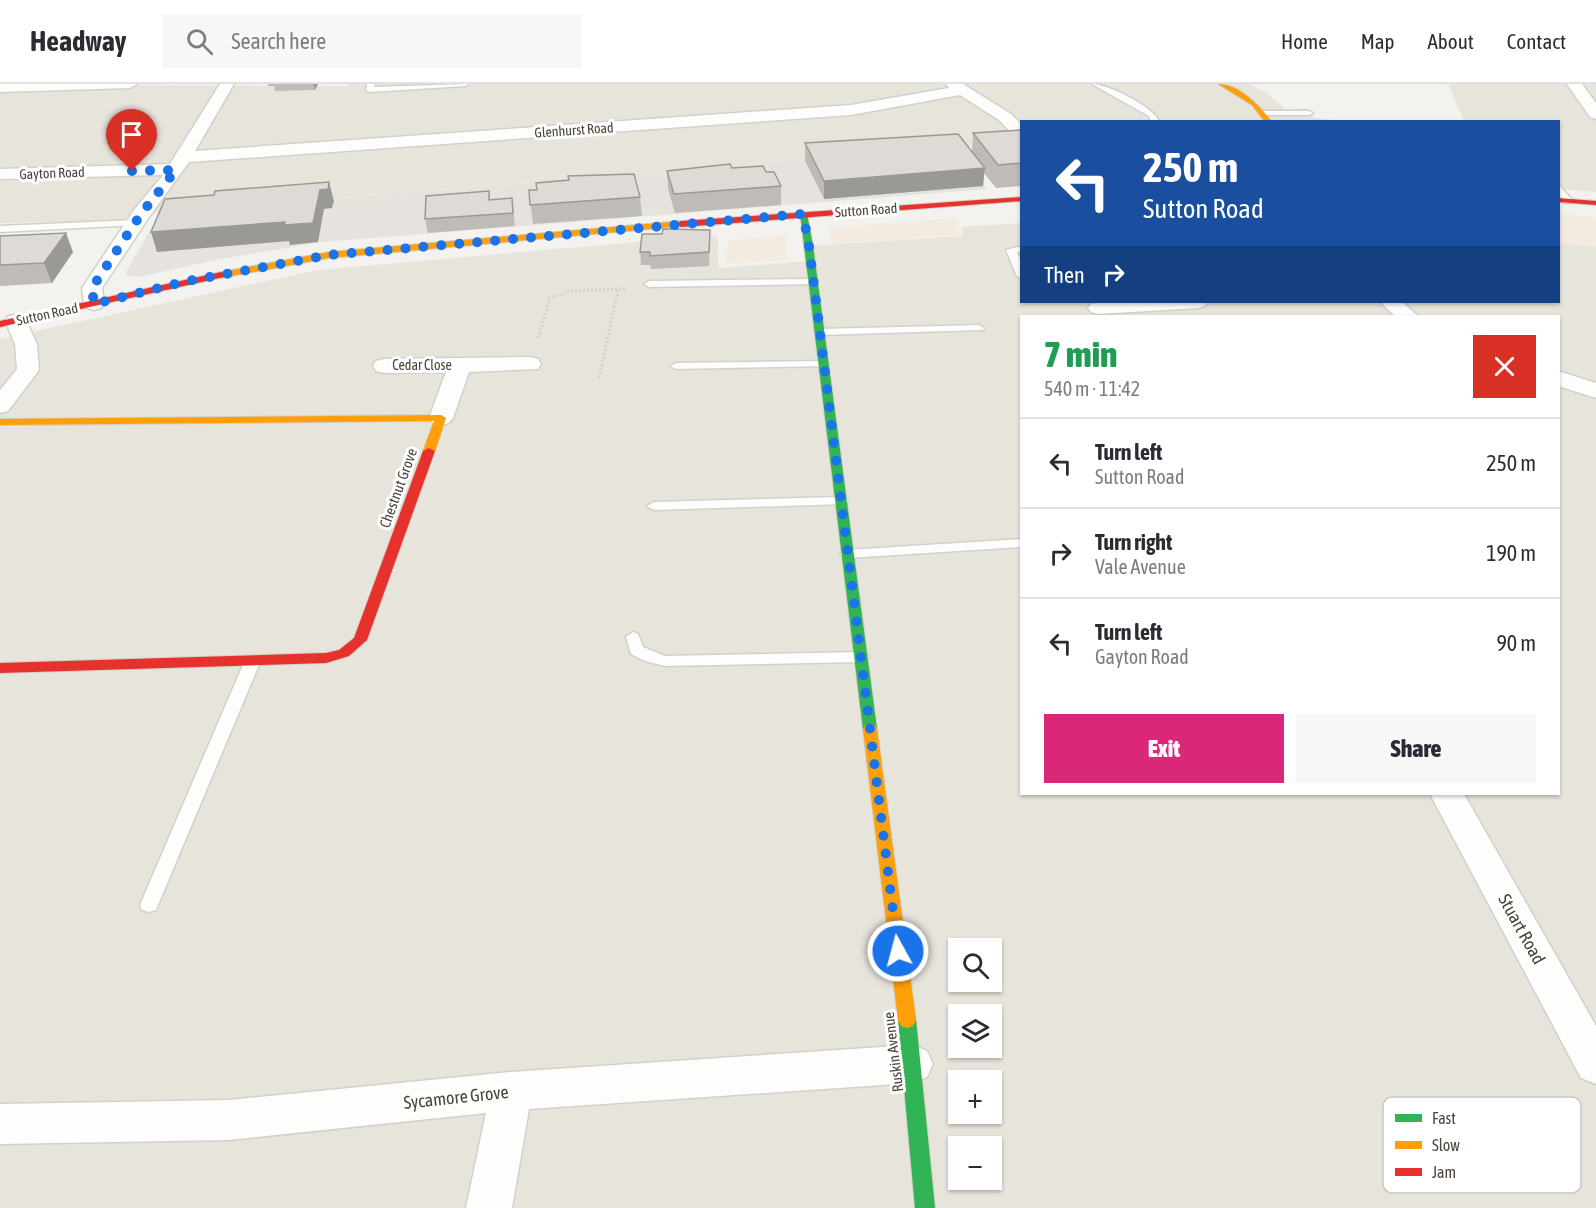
<!DOCTYPE html>
<meta charset="utf-8">
<style>
:root{--surface:#fff;--page:#f7f7f7;--text:#2b2b33;--muted:#7c7c81;--line:#e1e1e2;--accent:#db2777}
body{margin:0;font-family:"Asap Condensed",sans-serif;background:var(--page);color:var(--text);height:100vh;display:flex;flex-direction:column;font-size:22px;white-space:nowrap}
*{box-sizing:border-box;margin:0}
p{font-size:20px;color:var(--muted)}
.icon{flex:none;width:33px;height:33px;fill:none;stroke:currentColor;stroke-width:2;stroke-linecap:round;stroke-linejoin:round}
.map{position:relative;flex:1;overflow:hidden}
.sheet{position:absolute;left:1020px;top:231px;width:540px;height:480px;display:flex;flex-direction:column;background:var(--surface);border-radius:0px;box-shadow:0 2px 4px #0004}
.sheet>*{flex:none}
.guide{position:absolute;left:1020px;top:36px;width:540px;height:183px;border-radius:0px;box-shadow:0 2px 4px #0004;background:#1a4fa0;color:#fff;overflow:hidden}
.fabs{position:absolute;left:948px;top:854px;display:grid;gap:12px}
.fabs a{display:grid;place-items:center;width:54px;height:54px;border-radius:0px;background:var(--surface);box-shadow:0 2px 4px #0004;font-size:30px}
.pin{position:absolute;display:grid;place-items:center;width:51px;height:51px;color:#fff;margin:-62px -26px;border-radius:50% 50% 50% 0;rotate:-45deg;box-shadow:0 0 6px #0007}
.pin .icon{rotate:45deg}
.me{position:absolute;width:66px;margin:-33px;rotate:353deg;stroke-linejoin:round;filter:drop-shadow(0 0 4px #0008)}
.turn{display:flex;align-items:center;gap:21px;height:126px;padding:0 24px;font-size:27px}
.turn .icon{width:78px;height:78px;stroke-width:2.5}
.turn b{display:block;font-size:42px;line-height:51px}
.then{display:flex;align-items:center;height:57px;padding:0 24px;background:#0003;gap:12px;font-size:22px}
.round{display:grid;place-items:center;flex:none;width:63px;height:63px;border-radius:0px;background:var(--page)}
.headline{display:flex;align-items:center;justify-content:space-between;height:102px;padding:0 24px}
h1{font-size:36px;font-weight:800;line-height:45px;color:#1e9e55}
.action{display:flex;gap:12px;margin-top:auto;padding:12px 24px}
.action a{flex:1;height:69px;border-radius:0px;background:var(--accent);color:#fff;font-size:24px;font-weight:800;line-height:69px;text-align:center}
.action a+a{background:var(--page);color:var(--text)}
ul{padding:0;list-style:none}
li{display:flex;align-items:center;gap:18px;height:90px;padding:0 24px;border-top:2px solid var(--line)}
li div{flex:1}
li b{display:block;font-size:22px}
li em{font-style:normal}
header{display:flex;align-items:center;gap:36px;box-sizing:border-box;height:84px;padding:0 30px;background:var(--surface);border-bottom:2px solid var(--line)}
header strong{font-size:28px}
nav{display:flex;gap:33px;margin-inline-start:auto;font-size:21px}
.search{width:420px;height:54px;background:var(--page);display:flex;align-items:center;gap:15px;box-sizing:border-box;padding:0 21px;border-radius:0px;color:var(--muted);font-size:22px}
.map>svg:first-child{display:block}
.residential{fill:#e7e4dc;fill-rule:evenodd}
.commercial{fill:#f3ebdf}
.industrial{fill:#e6e2de}
.lines{fill:none;stroke-linecap:round;stroke-linejoin:round}
.lane-casing{stroke:#d2d0cb;stroke-width:3}
.street-casing{stroke:#d2d0cb;stroke-width:3}
.fast-casing{stroke:#d3cfc5;stroke-width:2}
.slow-casing{stroke:#d3cfc5;stroke-width:2}
.jam-casing{stroke:#d3cfc5;stroke-width:2}
.path{stroke:#d3d2cc;stroke-width:3;stroke-dasharray:2 2;stroke-linecap:butt}
.lane{fill:#fdfdfc;fill-rule:evenodd}
.street{fill:#fdfdfc;fill-rule:evenodd}
.fast{fill:#30b455;fill-rule:evenodd}
.slow{fill:#ff9f0a;fill-rule:evenodd}
.jam{fill:#e5322d;fill-rule:evenodd}
.wall{fill:#bfbcb8}
.shaded-wall{fill:#9b9996}
.building{fill:#dedbd6;stroke:#9b9996;stroke-width:1.5}
.route{stroke:#1a73e8;stroke-width:10;stroke-dasharray:0 18}
.labels{text-anchor:middle;dominant-baseline:central;stroke-width:6;stroke-linejoin:round;paint-order:stroke}
.far-street-label{font-size:14px;fill:#4b4439;stroke:#fff}
.street-label{font-size:15px;fill:#4b4439;stroke:#fff}
.near-street-label{font-size:18px;fill:#4b4439;stroke:#fff}
.key{fill:#fff;stroke:#c9c7c4;stroke-width:1.5}
.key-label{font-size:16px;fill:#4b4439}
</style>
<header>
<strong>Headway</strong>
<div class="search"><svg class="icon" aria-label="search" viewBox="0 0 24 24"><circle cx="10" cy="10" r="6"/><path d="M15 15l6 6"/></svg>Search here</div>
<nav><a>Home</a><a>Map</a><a>About</a><a>Contact</a></nav>
</header>
<div class="map">
<svg width="1596" height="1124" viewBox="0 0 1596 1124">
<rect width="100%" height="100%" fill="#f4f2ee"/>
<g class="residential">
<path d="M 0,0 L 348,2 L 349,0 L 1249,0 L 1265,8 L 1286,25 L 1304,24 L 1315,34 L 1340,37 L 1022,38 L 1021,58 L 141,130 L 115,137 L 0,139 Z"/>
<path d="M 1448,0 L 1596,0 L 1596,108 L 1559,105 L 1558,38 L 1464,37 Z"/>
<path d="M 1021,139 L 1022,218 L 1558,218 L 1559,159 L 1596,163 L 1596,1124 L 0,1124 L 0,255 L 317,186 L 717,151 L 719,184 L 810,177 L 809,162 L 963,152 L 961,143 ZM 1022,232 L 1558,232 L 1558,710 L 1022,710 ZM 958,864 L 992,864 L 992,897 L 958,897 ZM 958,930 L 992,930 L 992,963 L 958,963 ZM 958,996 L 992,996 L 992,1029 L 958,1029 ZM 958,1062 L 992,1062 L 992,1095 L 958,1095 Z"/>
</g>
<g class="commercial">
<path d="M 1559,129 L 1596,134 L 1596,163 L 1559,159 Z"/>
<path d="M 956,134 L 961,151 L 831,160 L 829,144 Z"/>
<path d="M 786,152 L 786,176 L 726,180 L 728,156 Z"/>
</g>
<path class="industrial" d="M 956,63 L 987,105 L 322,158 L 215,176 L 139,193 L 127,192 L 126,188 L 160,129 Z"/>
<g class="lines">
<defs>
<g id="lane">
<path d="M 367,0 L 375,0 L 374,3 L 469,0 L 465,2 L 370,8 L 366,6 Z"/>
<path d="M 1092,0 C 1107,0 1155,23 1159,38 L 1151,38 L 1149,32 Z"/>
<path d="M 1264,27 L 1309,27 L 1313,29 L 1309,31 L 1261,31 L 1260,29 Z"/>
<path d="M 1558,100 L 1573,117 L 1571,119 L 1565,119 L 1558,110 Z"/>
<path d="M 135,136 L 138,137 L 138,141 L 0,148 L 0,142 Z"/>
<path d="M 1022,162 L 1022,168 L 1017,168 L 1022,179 L 1022,195 L 1017,192 L 1006,166 Z"/>
<path d="M 813,195 L 817,196 L 817,200 L 649,203 L 644,200 L 649,197 Z"/>
<path d="M 979,241 L 984,244 L 983,246 L 820,251 L 815,248 L 820,245 Z"/>
<path d="M 823,277 L 829,280 L 827,282 L 676,285 L 670,282 L 676,279 Z"/>
<path d="M 841,413 L 848,417 L 846,420 L 654,426 L 647,422 L 654,418 Z"/>
<path d="M 1022,455 L 1022,463 L 847,474 L 840,470 L 847,466 Z"/>
<path d="M 633,548 L 638,550 L 643,563 L 665,572 L 861,568 L 869,573 L 861,578 L 665,582 L 645,577 L 631,570 L 626,553 Z"/>
<path d="M 253,571 L 261,576 L 158,821 L 156,826 L 149,828 L 142,826 L 140,821 L 245,576 Z"/>
</g>
<g id="street">
<path d="M 0,0 L 137,0 L 130,4 L 0,8 Z"/>
<path d="M 220,0 L 234,0 L 195,67 L 851,21 L 949,4 L 946,0 L 963,0 L 1011,30 L 1022,41 L 1022,56 L 1016,54 L 999,36 L 960,11 L 851,31 L 189,78 L 149,133 L 102,204 L 104,220 L 101,224 L 94,226 L 87,224 L 84,220 L 82,204 L 134,126 L 163,91 L 0,95 L 0,85 L 170,80 Z"/>
<path d="M 1567,0 L 1582,0 L 1596,19 L 1596,35 L 1590,33 Z"/>
<path d="M 1102,218 L 1208,218 L 1205,222 L 1198,224 L 1098,230 L 1091,228 L 1088,224 L 1091,220 Z"/>
<path d="M 1380,218 L 1402,218 L 1418,232 L 1395,232 Z"/>
<path d="M 16,231 L 24,232 L 37,260 L 39,286 L 8,327 L 0,329 L 0,306 L 17,285 L 15,260 L 5,237 L 8,232 Z"/>
<path d="M 530,273 L 538,275 L 541,280 L 538,285 L 469,288 L 453,334 L 449,339 L 441,341 L 433,339 L 429,334 L 446,288 L 384,289 L 376,287 L 373,282 L 376,277 L 384,275 Z"/>
<path d="M 1558,287 L 1596,299 L 1596,314 L 1558,302 Z"/>
<path d="M 1430,710 L 1464,710 L 1596,942 L 1596,1000 L 1581,994 Z"/>
<path d="M 912,961 L 927,967 L 933,980 L 927,993 L 912,999 L 529,1025 L 512,1124 L 466,1124 L 486,1029 L 229,1056 L 0,1060 L 0,1020 L 229,1016 L 511,988 Z"/>
</g>
<g id="fast">
<path d="M 800,128 L 807,130 L 813,162 L 877,645 L 875,649 L 865,649 L 863,645 Z"/>
<path d="M 907,928 L 913,930 L 916,936 L 935,1124 L 915,1124 L 898,936 L 901,930 Z"/>
</g>
<g id="slow">
<path d="M 1218,0 C 1239,0 1260,22 1272,38 L 1265,38 L 1252,21 Z"/>
<path d="M 681,137 L 684,138 L 684,142 L 329,174 L 221,194 L 216,191 L 221,188 L 329,168 Z"/>
<path d="M 441,331 L 446,334 L 435,367 L 429,370 L 423,367 L 434,337 L 0,341 L 0,335 Z"/>
<path d="M 870,640 L 875,641 L 877,645 L 916,936 L 913,942 L 907,944 L 901,942 L 898,936 L 863,645 L 865,641 Z"/>
</g>
<g id="jam">
<path d="M 1022,113 L 1022,117 L 681,143 L 677,140 L 681,137 Z"/>
<path d="M 1558,114 L 1596,117 L 1596,121 L 1558,118 Z"/>
<path d="M 221,188 L 226,191 L 224,193 L 0,243 L 0,237 Z"/>
<path d="M 429,364 L 435,367 L 367,556 L 349,572 L 326,579 L 0,589 L 0,579 L 326,569 L 339,566 L 354,554 L 423,367 Z"/>
</g>
</defs>
<use href="#lane" class="lane-casing"/>
<use href="#street" class="street-casing"/>
<use href="#fast" class="fast-casing"/>
<use href="#slow" class="slow-casing"/>
<use href="#jam" class="jam-casing"/>
<g class="path">
<path d="M 538,254 L 550,214 L 571,207 L 626,205"/>
<path d="M 599,294 L 618,206"/>
</g>
<use href="#lane" class="lane"/>
<use href="#street" class="street"/>
<use href="#fast" class="fast"/>
<use href="#slow" class="slow"/>
<use href="#jam" class="jam"/>
</g>
<g class="wall">
<path d="M 268,0 L 318,0 L 315,6 L 275,7 L 274,2 L 268,2 Z"/>
<path d="M 1022,48 L 1022,102 L 996,104 L 984,89 L 983,102 L 824,115 L 805,77 L 805,59 L 972,67 L 973,49 Z"/>
<path d="M 667,87 L 766,88 L 781,102 L 781,121 L 675,129 L 668,105 Z"/>
<path d="M 529,106 L 640,113 L 642,132 L 533,140 Z"/>
<path d="M 489,107 L 490,116 L 512,114 L 515,142 L 428,149 L 425,135 Z"/>
<path d="M 0,152 L 73,168 L 52,199 L 0,202 Z"/>
<path d="M 710,159 L 709,182 L 651,185 L 650,181 L 641,181 L 640,168 Z"/>
</g>
<g class="shaded-wall">
<path d="M 313,0 L 318,0 L 315,6 Z"/>
<path d="M 985,84 L 983,102 L 824,115 L 824,97 Z"/>
<path d="M 329,98 L 334,117 L 332,124 L 324,125 L 318,158 L 290,161 L 289,157 L 157,168 L 151,148 Z"/>
<path d="M 66,149 L 73,168 L 52,199 L 44,179 Z"/>
</g>
<g class="building">
<path d="M 1020,46 L 1022,48 L 1022,79 L 998,81 L 973,49 Z"/>
<path d="M 958,50 L 985,84 L 824,97 L 805,59 Z"/>
<path d="M 730,80 L 732,84 L 763,82 L 766,88 L 774,88 L 781,102 L 674,110 L 667,87 Z"/>
<path d="M 634,90 L 640,113 L 530,121 L 529,106 L 537,106 L 536,99 L 569,96 L 568,92 Z"/>
<path d="M 329,98 L 328,105 L 320,106 L 313,139 L 284,141 L 285,138 L 151,148 L 165,115 L 214,111 L 215,107 Z"/>
<path d="M 489,107 L 489,116 L 512,114 L 513,129 L 425,135 L 426,112 Z"/>
<path d="M 663,145 L 710,146 L 709,168 L 650,172 L 650,168 L 640,168 L 642,150 L 662,150 Z"/>
<path d="M 66,149 L 44,179 L 0,181 L 0,152 Z"/>
</g>
<g class="lines">
<path class="route" d="M 132,87 L 176,86 L 141,130 L 92,204 L 94,220 L 188,197 L 329,171 L 803,130 L 809,162 L 898,867"/>
</g>
<g class="labels">
<g class="far-street-label">
<text transform="translate(574 46) rotate(-4)">Glenhurst Road</text>
<text transform="translate(52 89) rotate(-2)">Gayton Road</text>
<text transform="translate(866 126) rotate(-4)">Sutton Road</text>
<text transform="translate(47 230) rotate(-12)">Sutton Road</text>
<text x="422" y="281">Cedar Close</text>
</g>
<g class="street-label">
<text transform="translate(398 404) rotate(-70)">Chestnut Grove</text>
<text transform="translate(893 968) rotate(-97)">Ruskin Avenue</text>
</g>
<g class="near-street-label">
<text transform="translate(1522 845) rotate(61)">Stuart Road</text>
<text transform="translate(456 1013) rotate(-6)">Sycamore Grove</text>
</g>
</g>
<rect x="1383" y="1013" width="198" height="96" rx="9" class="key"/>
<rect x="1395" y="1030" width="27" height="8" fill="#30b455"/>
<rect x="1395" y="1057" width="27" height="8" fill="#ff9f0a"/>
<rect x="1395" y="1084" width="27" height="8" fill="#e5322d"/>
<g class="key-label">
<text x="1432" y="1040">Fast</text>
<text x="1432" y="1067">Slow</text>
<text x="1432" y="1094">Jam</text>
</g>
</svg>
<div class="fabs">
<a><svg class="icon" aria-label="search" viewBox="0 0 24 24"><circle cx="10" cy="10" r="6"/><path d="M15 15l6 6"/></svg></a>
<a><svg class="icon" aria-label="layers" viewBox="0 0 24 24"><path d="M12 4l9 5-9 5-9-5zM3 14l9 5 9-5"/></svg></a>
<a>+</a>
<a>−</a>
</div>
<div class="pin" style="left:132px;top:87px;background:#d93025"><svg class="icon" aria-label="arrive" viewBox="0 0 24 24"><path d="M6 21V4h12l-3 4 3 4H6"/></svg></div>
<svg class="me" style="left:898px;top:867px" viewBox="-20 -20 40 40"><circle r="17" fill="#1a73e8" stroke="#fff" stroke-width="3"/><path d="M0-11L8 9 0 5-8 9z" fill="#fff"/></svg>
<div class="guide">
<div class="turn"><svg class="icon" aria-label="left" viewBox="0 0 24 24"><path d="M17 20v-9H6M10 6l-5 5 5 5"/></svg><div><b>250 m</b>Sutton Road</div></div>
<div class="then">Then<svg class="icon" aria-label="right" viewBox="0 0 24 24"><path d="M7 20v-9h11M14 6l5 5-5 5"/></svg></div>
</div>
<section class="sheet">
<div class="headline"><div><h1>7 min</h1><p>540 m · 11:42</p></div><a class="round" style="background:#d93025;color:#fff"><svg class="icon" aria-label="close" viewBox="0 0 24 24"><path d="M6 6l12 12M18 6L6 18"/></svg></a></div>
<ul>
<li><svg class="icon" aria-label="left" viewBox="0 0 24 24"><path d="M17 20v-9H6M10 6l-5 5 5 5"/></svg><div><b>Turn left</b><p>Sutton Road</p></div><em>250 m</em></li>
<li><svg class="icon" aria-label="right" viewBox="0 0 24 24"><path d="M7 20v-9h11M14 6l5 5-5 5"/></svg><div><b>Turn right</b><p>Vale Avenue</p></div><em>190 m</em></li>
<li><svg class="icon" aria-label="left" viewBox="0 0 24 24"><path d="M17 20v-9H6M10 6l-5 5 5 5"/></svg><div><b>Turn left</b><p>Gayton Road</p></div><em>90 m</em></li>
</ul>
<div class="action"><a>Exit</a><a>Share</a></div>
</section>
</div>
